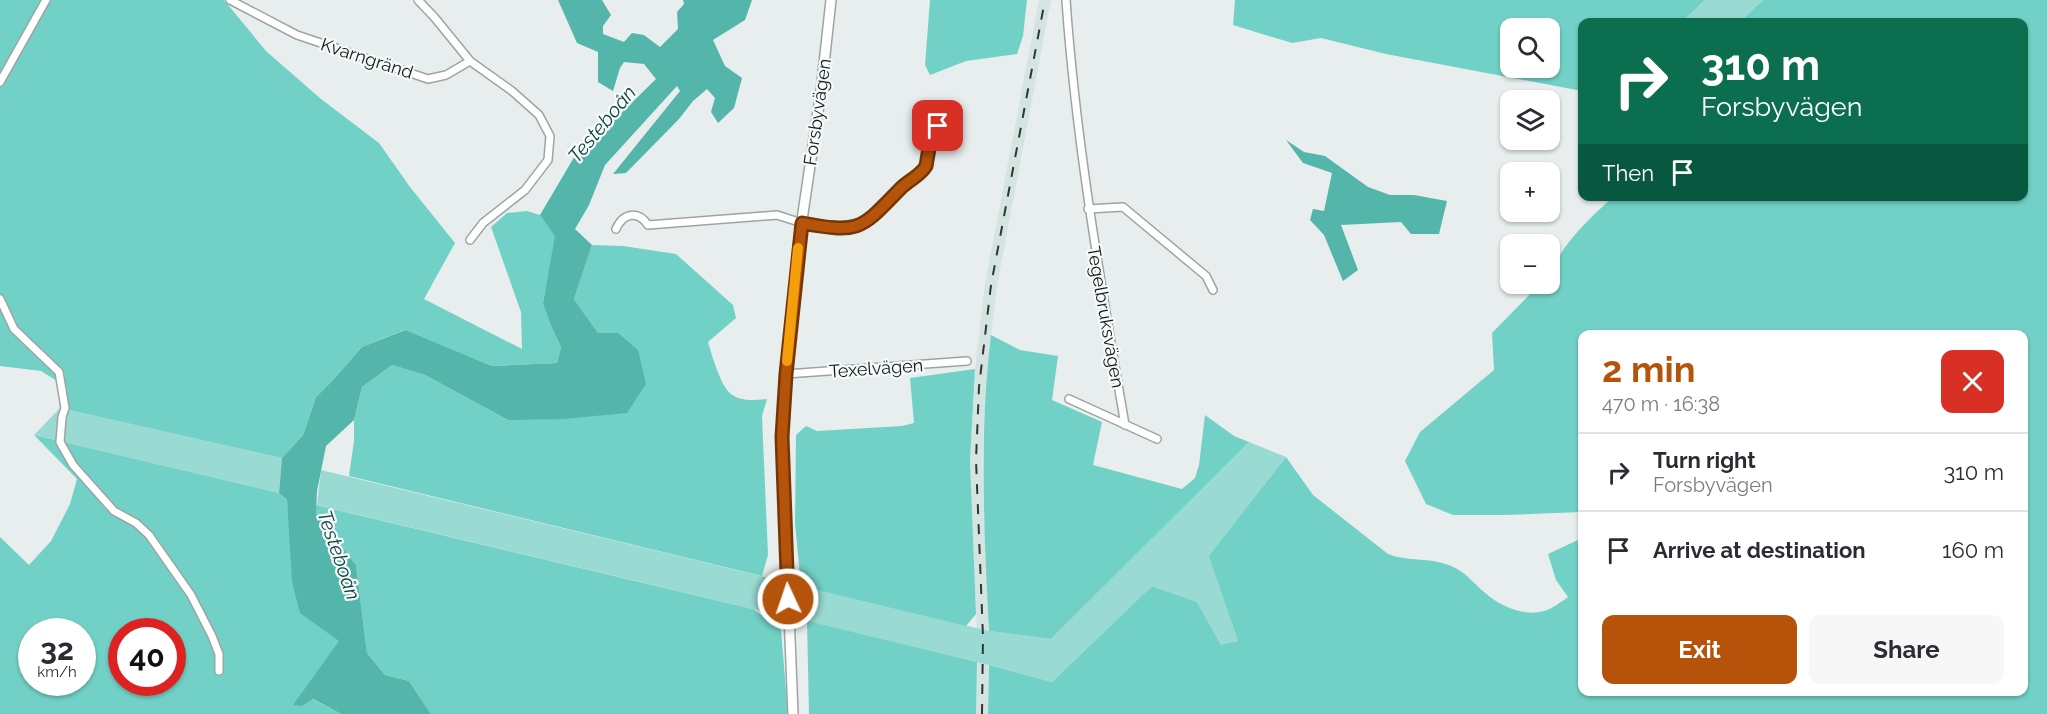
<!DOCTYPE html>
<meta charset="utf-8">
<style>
:root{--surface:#fff;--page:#f7f7f7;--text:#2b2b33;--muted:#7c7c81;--line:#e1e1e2;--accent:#b45309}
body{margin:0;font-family:Raleway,sans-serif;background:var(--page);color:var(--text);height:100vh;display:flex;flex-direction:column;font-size:22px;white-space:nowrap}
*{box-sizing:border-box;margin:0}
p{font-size:20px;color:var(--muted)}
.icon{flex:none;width:33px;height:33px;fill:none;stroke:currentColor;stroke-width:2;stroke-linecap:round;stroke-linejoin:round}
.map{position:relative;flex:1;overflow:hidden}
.drawer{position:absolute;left:1578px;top:330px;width:450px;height:366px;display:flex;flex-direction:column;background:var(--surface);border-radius:12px;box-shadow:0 2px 4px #0004}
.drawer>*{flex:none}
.guide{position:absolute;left:1578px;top:18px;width:450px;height:183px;border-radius:12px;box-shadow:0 2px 4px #0004;background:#0b6e4f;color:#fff;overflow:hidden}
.fabs{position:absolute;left:1500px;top:18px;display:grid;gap:12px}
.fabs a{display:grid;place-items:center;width:60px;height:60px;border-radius:12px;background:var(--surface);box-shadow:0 2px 4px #0004;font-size:30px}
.speed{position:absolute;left:18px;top:618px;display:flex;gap:12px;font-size:30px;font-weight:700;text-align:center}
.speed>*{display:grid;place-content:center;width:78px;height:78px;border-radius:50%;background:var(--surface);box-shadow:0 2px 4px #0004;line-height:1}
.speed small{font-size:15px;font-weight:400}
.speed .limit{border:9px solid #d22;background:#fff;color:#111}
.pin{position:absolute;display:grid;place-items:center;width:51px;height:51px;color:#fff;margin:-26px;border-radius:12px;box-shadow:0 3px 9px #0006}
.me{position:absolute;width:66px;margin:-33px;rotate:357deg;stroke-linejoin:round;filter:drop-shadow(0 0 4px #0008)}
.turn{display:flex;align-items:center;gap:21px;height:126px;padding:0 24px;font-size:27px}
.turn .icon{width:78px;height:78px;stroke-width:2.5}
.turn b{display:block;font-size:42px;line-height:51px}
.then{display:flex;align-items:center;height:57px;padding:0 24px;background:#0003;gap:12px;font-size:22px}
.round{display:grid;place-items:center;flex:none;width:63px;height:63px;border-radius:12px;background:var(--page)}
.headline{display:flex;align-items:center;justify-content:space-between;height:102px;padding:0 24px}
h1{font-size:36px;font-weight:700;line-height:45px;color:var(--accent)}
.cta{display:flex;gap:12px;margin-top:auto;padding:12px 24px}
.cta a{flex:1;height:69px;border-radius:12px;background:var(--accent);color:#fff;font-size:24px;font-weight:700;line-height:69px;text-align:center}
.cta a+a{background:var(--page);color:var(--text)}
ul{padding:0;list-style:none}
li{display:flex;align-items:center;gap:18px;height:78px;padding:0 24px;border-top:2px solid var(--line)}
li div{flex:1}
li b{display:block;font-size:22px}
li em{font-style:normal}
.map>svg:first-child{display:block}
.built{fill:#d4e4e1}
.green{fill:#99dbd2}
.forest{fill:#72d1c6;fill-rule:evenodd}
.water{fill:#54b5aa}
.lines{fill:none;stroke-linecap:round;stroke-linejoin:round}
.street-casing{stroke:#9ea4a3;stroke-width:10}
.secondary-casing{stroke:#9ea4a3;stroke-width:12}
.street{stroke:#fff;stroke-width:7}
.secondary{stroke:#fff;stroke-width:9}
.rail{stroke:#323534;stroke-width:2;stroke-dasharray:10 10;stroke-linecap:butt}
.route-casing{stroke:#753606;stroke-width:15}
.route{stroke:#b45309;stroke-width:10}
.slow{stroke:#f59e0b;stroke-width:10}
.labels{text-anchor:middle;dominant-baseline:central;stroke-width:4.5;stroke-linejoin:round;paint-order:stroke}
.street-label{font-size:18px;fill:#151817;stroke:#f4fbfa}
.water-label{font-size:20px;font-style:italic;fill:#14413c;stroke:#f4fbfa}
</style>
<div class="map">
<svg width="2047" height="714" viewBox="0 0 2047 714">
<rect width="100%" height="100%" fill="#e7eeed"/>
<path class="built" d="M 1039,0 L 1051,0 L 997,286 L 988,361 L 982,460 L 989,637 L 988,714 L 976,714 L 977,637 L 970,460 L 976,360 L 985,284 Z"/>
<g class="green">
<path d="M 1705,0 L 1763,0 L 1740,22 L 1682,22 Z"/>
<path d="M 60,408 L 282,458 L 279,493 L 34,435 Z"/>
<path d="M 1249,442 L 1286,457 L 1210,556 L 1238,641 L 1221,646 L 1197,602 L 1152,586 L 1052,682 L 989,665 L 317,505 L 321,470 L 989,631 L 1051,639 Z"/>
</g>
<g class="forest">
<path d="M 0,0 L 224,0 L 266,51 L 321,99 L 379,143 L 410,187 L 455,243 L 424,299 L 522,349 L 521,312 L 491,227 L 507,213 L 527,211 L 540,215 L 556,236 L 543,302 L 551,326 L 561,347 L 557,363 L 492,366 L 404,330 L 362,347 L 333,380 L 316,397 L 303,435 L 282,458 L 60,408 L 57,381 L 41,371 L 0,366 Z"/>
<path d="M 930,0 L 1027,0 L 1023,36 L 1017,54 L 966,61 L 930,75 L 925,65 Z"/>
<path d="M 1235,0 L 1705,0 L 1682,22 L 1582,22 L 1582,91 L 1386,54 L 1321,38 L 1292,43 L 1233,25 ZM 1550,28 L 1550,68 L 1510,68 L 1510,28 Z"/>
<path d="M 1763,0 L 2047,0 L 2047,714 L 988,714 L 989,665 L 1052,682 L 1152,586 L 1197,602 L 1221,645 L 1238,641 L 1209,556 L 1286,457 L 1313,495 L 1388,554 C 1408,562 1431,557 1451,566 C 1465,571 1473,583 1484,592 C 1500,606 1523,617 1544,611 C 1552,609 1561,602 1568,597 L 1556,580 L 1548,554 L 1582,538 L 1582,692 L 2024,692 L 2024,334 L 1582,334 L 1582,512 L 1505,515 L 1453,515 L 1426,504 L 1405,461 L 1420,432 L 1494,370 L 1492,333 L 1540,284 L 1550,284 C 1550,254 1592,216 1613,197 L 2024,196 L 2024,22 L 1740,22 Z"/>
<path d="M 592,245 L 623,246 L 676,254 L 733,305 L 736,318 L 708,342 C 712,355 720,385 731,394 C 741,402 756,400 767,399 L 762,416 L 768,555 L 762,576 L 349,476 L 354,441 L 354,420 L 362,387 L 392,365 L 425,375 L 508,420 L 618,334 L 598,333 L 574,299 Z"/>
<path d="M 991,335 L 1020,350 L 1058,356 L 1052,400 L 1102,422 L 1093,465 L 1182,489 L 1195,478 L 1199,465 L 1205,415 L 1234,436 L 1249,442 L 1051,639 L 989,631 C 984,532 979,434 991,335 Z"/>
<path d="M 975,369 L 970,460 L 976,614 L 966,626 L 801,586 L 795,523 L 796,435 L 806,426 L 817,431 L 902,426 L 914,423 L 910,378 Z"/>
<path d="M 34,435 L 279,493 L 287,500 L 292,555 L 340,641 L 302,706 L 312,699 L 341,714 L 0,714 L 0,537 L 29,565 L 51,541 L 70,504 L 77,479 ZM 32,632 L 82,632 L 82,682 L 32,682 ZM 122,632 L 172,632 L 172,682 L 122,682 Z"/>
<path d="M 316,505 L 753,609 L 781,630 L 788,714 L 431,714 L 409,681 L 385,675 L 367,653 L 356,565 L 316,513 Z"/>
<path d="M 807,621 L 977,662 L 976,714 L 809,714 Z"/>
</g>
<g class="water">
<path d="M 558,0 L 602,0 L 611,15 L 603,26 L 603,34 L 624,42 L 632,33 L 644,35 L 660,47 L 678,29 L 677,12 L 684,4 L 683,0 L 752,0 L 745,20 L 713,40 L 725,66 L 742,78 L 734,108 L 718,123 L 711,112 L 715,98 L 707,89 L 693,101 L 679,119 L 626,173 L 613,174 L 680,91 L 677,86 L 605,165 L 589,205 L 575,229 L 592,245 L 574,299 L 598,333 L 618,333 L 638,350 L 646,384 L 627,413 L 563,419 L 508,420 L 425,375 L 392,365 L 362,387 L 354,420 L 326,446 L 317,491 L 316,513 L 356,565 L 367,653 L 385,675 L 409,681 L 431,714 L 341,714 L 313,699 L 302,706 L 293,705 L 339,641 L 300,613 L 292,582 L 287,500 L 279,493 L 282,458 L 303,435 L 316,397 L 333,380 L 362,347 L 405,330 L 492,366 L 557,363 L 561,347 L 551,326 L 543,303 L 555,236 L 540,215 L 586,137 L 608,126 L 656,79 L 644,64 L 624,62 L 620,68 L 613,91 L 598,82 L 598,52 L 577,43 Z"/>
<path d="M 1286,140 L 1304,152 L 1325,156 L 1368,187 L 1390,195 L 1414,195 L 1447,201 L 1439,234 L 1411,234 L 1401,222 L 1341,225 L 1358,270 L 1343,281 L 1324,235 L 1310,220 L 1313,209 L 1324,211 L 1332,173 L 1303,163 Z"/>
</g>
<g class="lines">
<defs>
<g id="street">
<path d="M 230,0 L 297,35 L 428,79 L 446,75 L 470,61"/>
<path d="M 418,0 L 435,18 L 470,61 L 512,91 L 539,115 L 550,136 L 548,160 L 525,190 L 483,223 L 470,240"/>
<path d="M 1066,0 C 1076,143 1101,284 1125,425"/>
<path d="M 0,82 L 46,0"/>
<path d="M 1088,209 L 1123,207 L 1206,276 L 1213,290"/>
<path d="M 616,229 C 623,213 638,210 648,225 L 777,215 L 802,223 L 828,228 L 858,227 L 870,219 L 907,183 L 923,171 L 926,166 L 930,145 L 945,134 L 943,127 L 938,126 L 934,128 L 930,145"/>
<path d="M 0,299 L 14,329 L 59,372 L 65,408 L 62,417 L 60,442 L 73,465 L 114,511 L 136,523 L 149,535 L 191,595 L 212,636 L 219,654 L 219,671"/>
<path d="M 786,374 L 967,361"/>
<path d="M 1069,399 L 1157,439"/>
</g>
<path id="secondary" d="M 793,714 L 782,437 L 798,247 L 821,91 L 831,0"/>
</defs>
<use href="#street" class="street-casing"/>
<use href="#secondary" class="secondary-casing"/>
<use href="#street" class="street"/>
<use href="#secondary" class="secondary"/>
<path class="rail" d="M 982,714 L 983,637 L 976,460 L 979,387 L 991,285 L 1045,0"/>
</g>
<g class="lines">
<defs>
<path id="route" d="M 788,599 L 782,437 L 786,374 L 802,223 C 861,234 861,229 901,188 C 909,180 920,176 926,166 L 932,131 L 938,126"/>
</defs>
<use href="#route" class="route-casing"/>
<use href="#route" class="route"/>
<path class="slow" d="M 787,361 L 798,248"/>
</g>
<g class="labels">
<g class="street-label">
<text transform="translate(367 58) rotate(18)">Kvarngränd</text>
<text transform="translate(817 112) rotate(-82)">Forsbyvägen</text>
<text transform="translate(1106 317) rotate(80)">Tegelbruksvägen</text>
<text transform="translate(876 368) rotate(-4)">Texelvägen</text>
</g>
<g class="water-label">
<text transform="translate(602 124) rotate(-50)">Testeboån</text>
<text transform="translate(339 555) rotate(71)">Testeboån</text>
</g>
</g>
</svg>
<div class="fabs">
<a><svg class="icon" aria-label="search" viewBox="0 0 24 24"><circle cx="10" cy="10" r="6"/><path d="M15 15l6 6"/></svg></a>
<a><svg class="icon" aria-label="layers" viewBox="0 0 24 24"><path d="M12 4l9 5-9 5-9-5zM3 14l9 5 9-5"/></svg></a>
<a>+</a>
<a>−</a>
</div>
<div class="speed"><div>32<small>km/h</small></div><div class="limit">40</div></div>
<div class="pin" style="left:938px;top:126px;background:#d93025"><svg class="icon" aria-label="arrive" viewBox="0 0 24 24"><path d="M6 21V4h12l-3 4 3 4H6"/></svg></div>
<svg class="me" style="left:788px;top:599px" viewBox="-20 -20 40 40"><circle r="17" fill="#b45309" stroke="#fff" stroke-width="3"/><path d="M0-11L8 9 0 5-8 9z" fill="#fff"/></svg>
<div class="guide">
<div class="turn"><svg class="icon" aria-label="right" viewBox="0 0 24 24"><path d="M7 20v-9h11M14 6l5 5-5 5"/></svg><div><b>310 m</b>Forsbyvägen</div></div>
<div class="then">Then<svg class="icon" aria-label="arrive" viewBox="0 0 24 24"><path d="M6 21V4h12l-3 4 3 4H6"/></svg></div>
</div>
<section class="drawer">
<div class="headline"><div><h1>2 min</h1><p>470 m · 16:38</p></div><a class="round" style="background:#d93025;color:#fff"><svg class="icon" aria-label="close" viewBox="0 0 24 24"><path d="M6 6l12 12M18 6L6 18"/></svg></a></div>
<ul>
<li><svg class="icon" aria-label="right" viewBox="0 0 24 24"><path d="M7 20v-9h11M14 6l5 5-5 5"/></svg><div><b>Turn right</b><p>Forsbyvägen</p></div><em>310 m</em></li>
<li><svg class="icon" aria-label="arrive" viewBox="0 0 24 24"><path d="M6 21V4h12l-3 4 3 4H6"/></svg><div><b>Arrive at destination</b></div><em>160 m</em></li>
</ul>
<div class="cta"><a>Exit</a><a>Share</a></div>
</section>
</div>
